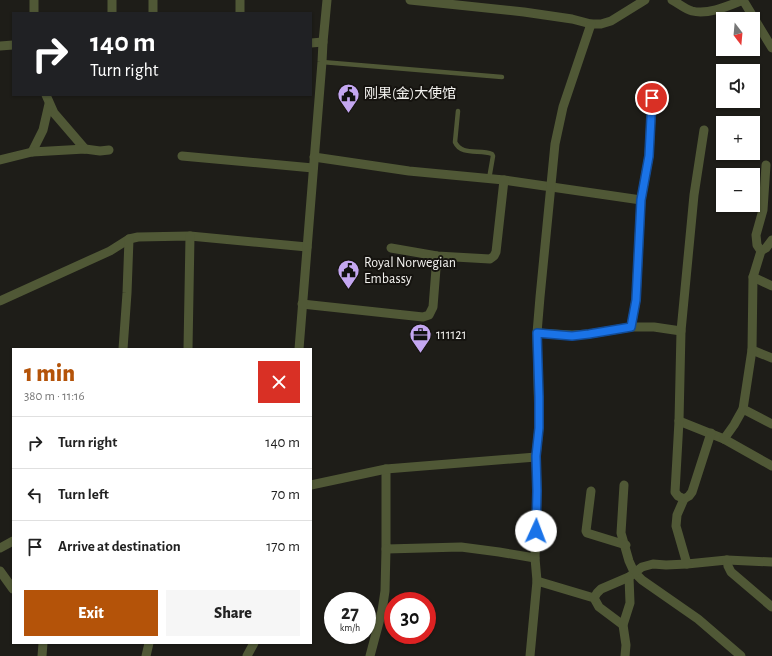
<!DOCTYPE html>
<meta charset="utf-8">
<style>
:root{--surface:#fff;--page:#f6f6f6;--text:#222;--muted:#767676;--line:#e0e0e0;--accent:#b45309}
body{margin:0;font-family:"Alegreya Sans","Noto Sans SC",sans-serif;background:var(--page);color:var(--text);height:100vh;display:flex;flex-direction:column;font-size:15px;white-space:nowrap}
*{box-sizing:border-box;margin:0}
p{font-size:13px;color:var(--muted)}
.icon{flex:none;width:22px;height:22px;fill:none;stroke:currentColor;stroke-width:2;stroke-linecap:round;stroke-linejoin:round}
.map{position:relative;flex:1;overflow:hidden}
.side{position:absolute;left:12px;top:348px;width:300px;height:296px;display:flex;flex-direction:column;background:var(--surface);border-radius:0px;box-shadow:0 1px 3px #0004}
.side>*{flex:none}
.guide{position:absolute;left:12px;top:12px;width:300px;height:84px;border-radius:0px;box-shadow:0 1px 3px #0004;background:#202124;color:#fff;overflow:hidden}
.needle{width:26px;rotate:164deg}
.tools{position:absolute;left:716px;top:12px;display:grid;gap:8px}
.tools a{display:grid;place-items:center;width:44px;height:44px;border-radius:0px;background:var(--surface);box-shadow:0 1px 3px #0004;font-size:20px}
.speed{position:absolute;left:324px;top:592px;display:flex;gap:8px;font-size:20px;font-weight:700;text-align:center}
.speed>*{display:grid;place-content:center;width:52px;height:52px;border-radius:50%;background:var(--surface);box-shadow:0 1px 3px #0004;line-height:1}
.speed small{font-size:10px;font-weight:400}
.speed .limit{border:6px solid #d22;background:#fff;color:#111}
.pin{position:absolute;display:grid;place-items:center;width:34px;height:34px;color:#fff;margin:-17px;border:2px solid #fff;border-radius:50%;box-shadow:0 1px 4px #0007}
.me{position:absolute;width:44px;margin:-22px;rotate:2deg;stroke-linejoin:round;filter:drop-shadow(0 0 3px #0008)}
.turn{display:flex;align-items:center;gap:14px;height:84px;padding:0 12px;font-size:18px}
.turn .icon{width:52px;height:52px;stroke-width:2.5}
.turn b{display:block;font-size:28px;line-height:34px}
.round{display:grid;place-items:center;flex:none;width:42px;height:42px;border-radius:0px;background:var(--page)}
.head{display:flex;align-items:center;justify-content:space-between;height:68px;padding:0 12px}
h1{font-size:24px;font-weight:800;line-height:30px;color:var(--accent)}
.button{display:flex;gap:8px;margin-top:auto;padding:8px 12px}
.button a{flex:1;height:46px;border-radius:0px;background:var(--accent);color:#fff;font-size:16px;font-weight:800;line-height:46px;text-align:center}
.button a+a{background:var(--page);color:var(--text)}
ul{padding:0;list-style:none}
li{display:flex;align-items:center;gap:12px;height:52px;padding:0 12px;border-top:1px solid var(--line)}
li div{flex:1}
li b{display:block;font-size:15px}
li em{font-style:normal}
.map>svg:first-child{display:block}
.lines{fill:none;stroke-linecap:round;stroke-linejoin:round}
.service{stroke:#505836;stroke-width:4.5}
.minor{stroke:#505836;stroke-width:9}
.route-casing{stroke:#114b97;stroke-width:10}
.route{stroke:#1a73e8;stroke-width:7}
.labels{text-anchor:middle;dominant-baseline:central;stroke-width:4;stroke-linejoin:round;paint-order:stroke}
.poi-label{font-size:14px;fill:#f3f2ef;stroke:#15130f;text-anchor:start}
</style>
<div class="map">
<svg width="772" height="656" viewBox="0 0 772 656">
<rect width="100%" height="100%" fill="#1e1d18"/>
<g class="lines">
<g class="service">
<path d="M 322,62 L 502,77"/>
<path d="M 458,111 L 455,142 C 461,156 480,149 492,154 L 493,156 L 489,179"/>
</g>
<g class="minor">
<path d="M 34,0 L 34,13"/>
<path d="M 112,0 L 112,13"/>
<path d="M 153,0 L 153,13"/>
<path d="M 240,0 L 240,13"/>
<path d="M 410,0 L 524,12 L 572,19 L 591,24 L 601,24 L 611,21 L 645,0"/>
<path d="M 672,0 C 678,3 685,9 692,11 C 708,15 728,6 743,0"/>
<path d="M 743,0 L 772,48"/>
<path d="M 311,43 L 323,42"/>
<path d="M 0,46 L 13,45"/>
<path d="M 46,95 L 54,113 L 85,149"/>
<path d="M 32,152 L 43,130 L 49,104"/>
<path d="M 182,156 L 313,168"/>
<path d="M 314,157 L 409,171 L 504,180 L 641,200"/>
<path d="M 0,160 L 32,152 L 85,149 L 100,151 L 109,150"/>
<path d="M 391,248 L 437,256 L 490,259 L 494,256 L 496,252 L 504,180"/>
<path d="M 761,251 L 757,245 L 756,235 L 763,210 L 766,165"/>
<path d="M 753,277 L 772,286"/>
<path d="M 0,301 L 110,251 L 129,239 L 138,237 L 190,236 L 307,247"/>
<path d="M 302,304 L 423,317 L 429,315 L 433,307 L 437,256"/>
<path d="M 631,327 L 636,300 L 641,200 L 649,156 L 652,98"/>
<path d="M 537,333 L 572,335 L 589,334 L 631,327 L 654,327 L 681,331"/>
<path d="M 123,349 L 127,293 L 129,239"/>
<path d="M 188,349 L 190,236"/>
<path d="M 299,349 L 322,62 L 323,42 L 327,0"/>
<path d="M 752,350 L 772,358"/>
<path d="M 743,409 L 772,424"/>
<path d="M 679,421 L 724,439 L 772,466"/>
<path d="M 711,433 L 692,492 L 689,496 L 684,499 L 677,515 L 676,526 L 687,564 L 727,560 L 772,562"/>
<path d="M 724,439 L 734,425 L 743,409 L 752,350 L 753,277 L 761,251 L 766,248 L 772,240"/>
<path d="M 386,469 L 386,549 L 461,547 L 499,552 L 535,558"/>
<path d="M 311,485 L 386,469 L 536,457"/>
<path d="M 624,485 L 621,533 L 629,561 L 634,572 L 642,580 L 698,619 L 741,656"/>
<path d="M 591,491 L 586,531 L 587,533 L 626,545"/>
<path d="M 684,499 L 678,496 L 675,492 L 679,421 L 681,331 L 694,195 L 704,130"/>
<path d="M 0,548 L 13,541"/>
<path d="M 727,560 L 728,566 L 731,572 L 772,607"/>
<path d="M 0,571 L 13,589"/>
<path d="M 537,581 L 594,598 L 599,607 L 623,625"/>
<path d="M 594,598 L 597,593 L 601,589 L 629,577 L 642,567 L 653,564 L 666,565 L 687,564"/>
<path d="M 42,656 L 43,643"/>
<path d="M 146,656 L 149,643"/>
<path d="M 247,656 L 254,643"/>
<path d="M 370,656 L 382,611 L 385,591 L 386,549"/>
<path d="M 530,656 L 537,581 L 535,558 L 537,491 L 536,457 L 539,428 L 537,333 L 540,297 L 555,144 L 563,107 L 591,24"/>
<path d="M 625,656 L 626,645 L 623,625 L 630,603 L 629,577"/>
</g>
</g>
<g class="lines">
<defs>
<path id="route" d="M 536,531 L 537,491 L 536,456 L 539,428 L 539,397 L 537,333 L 572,336 L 589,334 L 631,327 L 636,300 L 641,200 L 649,156 L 652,98"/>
</defs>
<use href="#route" class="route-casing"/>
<use href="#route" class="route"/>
</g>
<defs>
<symbol id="civic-pin" viewBox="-11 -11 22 30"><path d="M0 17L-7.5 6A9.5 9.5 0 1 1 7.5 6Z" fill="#c4a7f1" stroke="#15130f"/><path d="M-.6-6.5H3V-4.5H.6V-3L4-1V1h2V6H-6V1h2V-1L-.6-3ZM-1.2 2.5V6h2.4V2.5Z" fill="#111"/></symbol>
<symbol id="office-pin" viewBox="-11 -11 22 30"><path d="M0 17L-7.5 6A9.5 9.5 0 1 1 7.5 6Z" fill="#c4a7f1" stroke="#15130f"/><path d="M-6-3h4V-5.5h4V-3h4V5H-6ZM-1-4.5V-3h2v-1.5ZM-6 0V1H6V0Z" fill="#111"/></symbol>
</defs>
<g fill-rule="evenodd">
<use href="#civic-pin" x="336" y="82" width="25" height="34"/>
<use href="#civic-pin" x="336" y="258" width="25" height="34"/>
<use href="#office-pin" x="408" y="322" width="25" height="34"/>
</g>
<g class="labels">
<g class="poi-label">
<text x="364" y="94">刚果(金)大使馆</text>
<text x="364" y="263">Royal Norwegian<tspan x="364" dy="16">Embassy</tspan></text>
<text x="436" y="335">111121</text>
</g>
</g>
</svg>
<div class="tools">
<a><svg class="needle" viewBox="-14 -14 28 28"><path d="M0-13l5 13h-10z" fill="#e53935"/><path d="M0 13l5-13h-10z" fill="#767676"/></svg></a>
<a><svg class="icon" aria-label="sound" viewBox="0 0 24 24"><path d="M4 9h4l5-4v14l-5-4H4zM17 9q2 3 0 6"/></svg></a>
<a>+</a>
<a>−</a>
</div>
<div class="speed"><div>27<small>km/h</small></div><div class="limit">30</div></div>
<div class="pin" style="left:652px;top:98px;background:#d93025"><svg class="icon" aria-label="arrive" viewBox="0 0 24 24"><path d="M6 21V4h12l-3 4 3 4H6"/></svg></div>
<svg class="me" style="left:536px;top:531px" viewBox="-20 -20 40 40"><circle r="19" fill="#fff"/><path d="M0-13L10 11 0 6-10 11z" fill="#1a73e8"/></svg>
<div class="guide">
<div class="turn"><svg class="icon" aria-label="right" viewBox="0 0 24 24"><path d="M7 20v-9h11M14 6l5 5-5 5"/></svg><div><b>140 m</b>Turn right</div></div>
</div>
<section class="side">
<div class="head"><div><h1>1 min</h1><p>380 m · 11:16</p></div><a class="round" style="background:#d93025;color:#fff"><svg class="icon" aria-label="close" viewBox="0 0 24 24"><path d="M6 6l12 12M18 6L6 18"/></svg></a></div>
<ul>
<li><svg class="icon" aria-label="right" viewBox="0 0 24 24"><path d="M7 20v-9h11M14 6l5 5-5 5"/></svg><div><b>Turn right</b></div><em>140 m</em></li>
<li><svg class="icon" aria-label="left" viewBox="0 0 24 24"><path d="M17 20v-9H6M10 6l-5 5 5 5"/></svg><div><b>Turn left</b></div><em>70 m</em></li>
<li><svg class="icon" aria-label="arrive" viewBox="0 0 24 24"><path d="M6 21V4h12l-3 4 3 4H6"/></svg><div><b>Arrive at destination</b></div><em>170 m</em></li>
</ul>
<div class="button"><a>Exit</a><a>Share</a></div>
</section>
</div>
